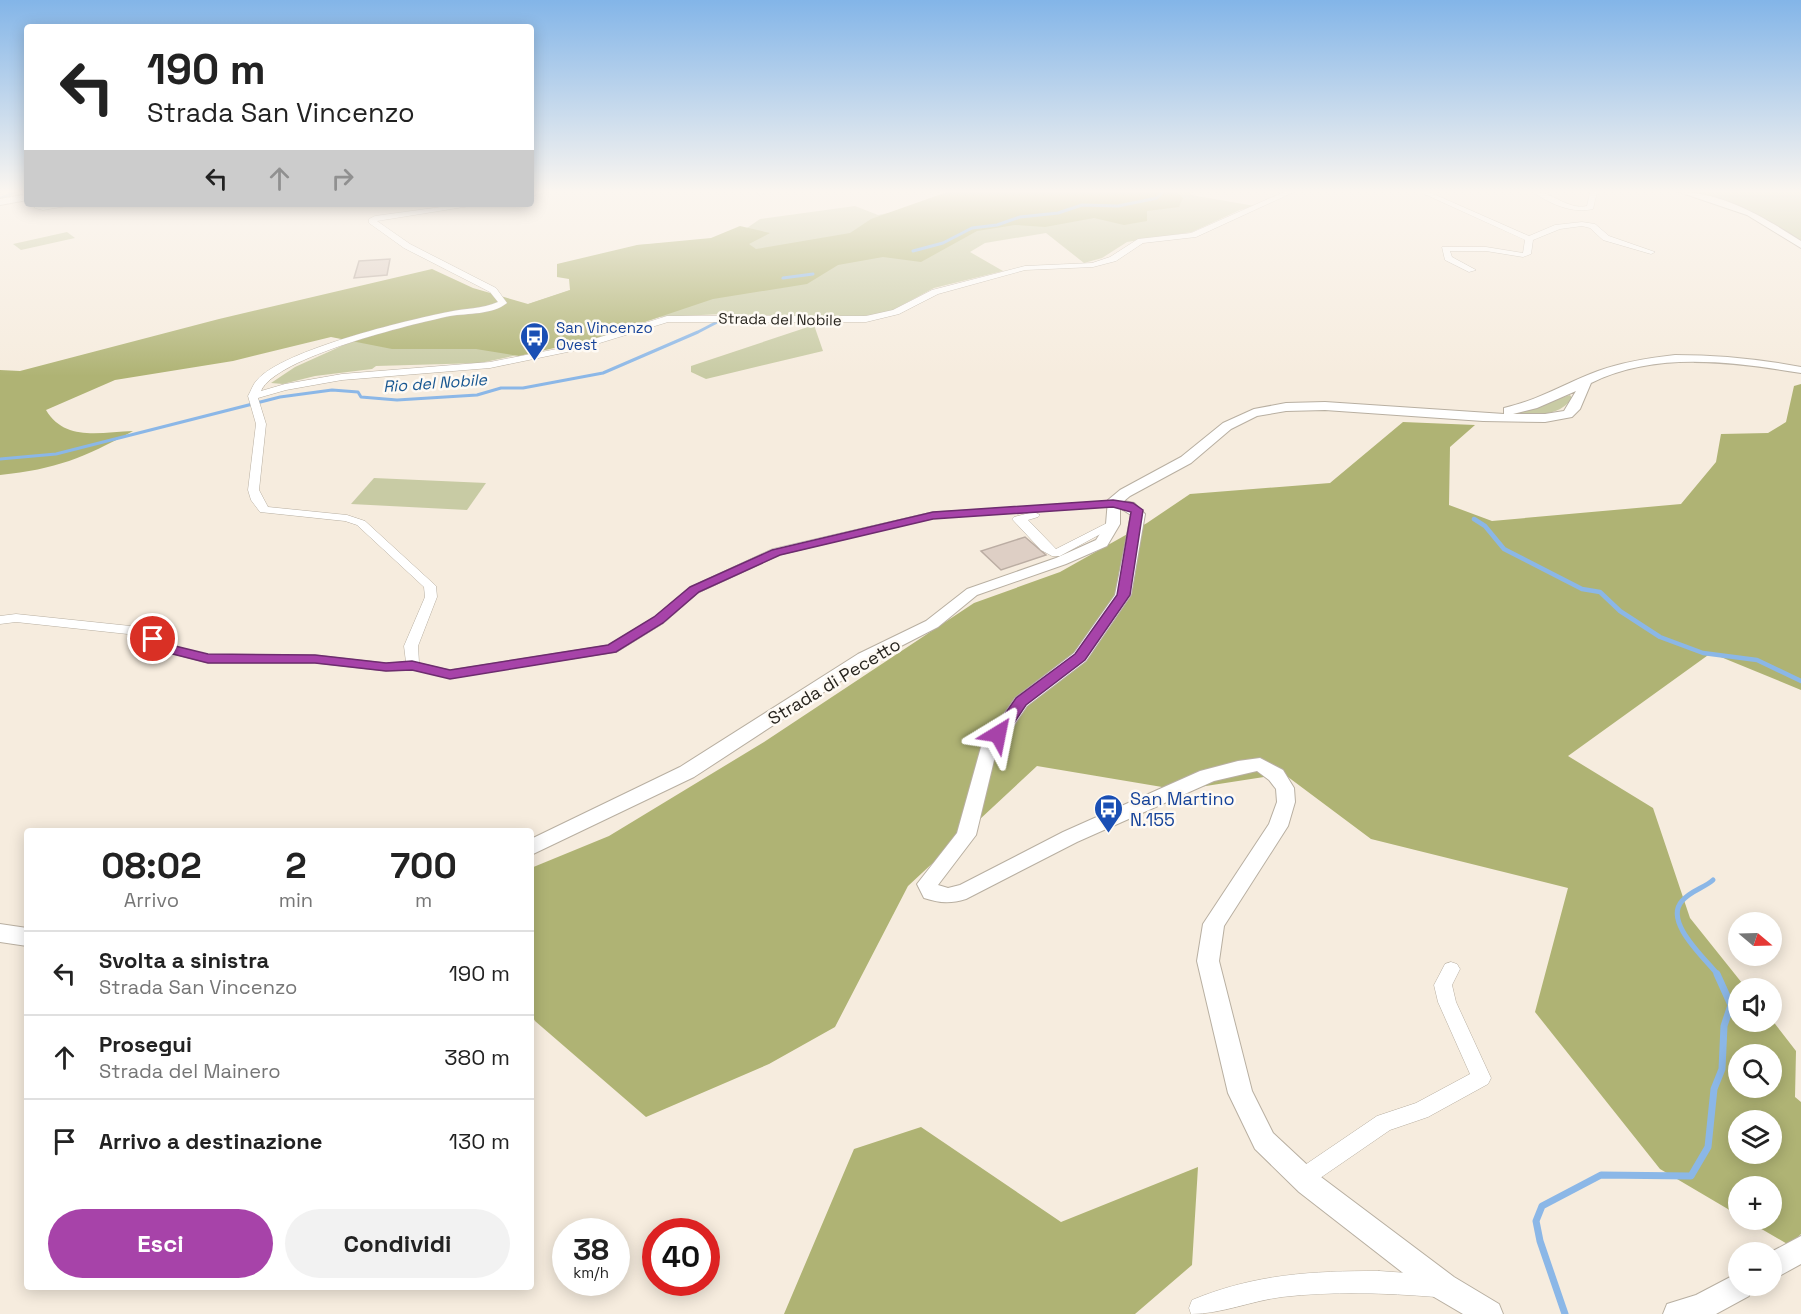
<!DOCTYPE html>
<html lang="it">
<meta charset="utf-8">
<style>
:root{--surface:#fff;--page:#f2f2f2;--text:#222;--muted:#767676;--line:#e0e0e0;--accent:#a743a9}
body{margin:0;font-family:"Space Grotesk",sans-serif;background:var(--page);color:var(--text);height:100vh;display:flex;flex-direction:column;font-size:22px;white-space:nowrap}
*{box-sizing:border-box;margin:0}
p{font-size:20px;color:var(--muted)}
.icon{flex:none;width:33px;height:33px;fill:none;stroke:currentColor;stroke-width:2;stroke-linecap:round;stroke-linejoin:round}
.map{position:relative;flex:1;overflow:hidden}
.panel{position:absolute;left:24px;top:828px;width:510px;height:462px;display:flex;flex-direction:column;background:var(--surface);border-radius:6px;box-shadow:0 3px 15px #0003}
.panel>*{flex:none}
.top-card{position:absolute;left:24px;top:24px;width:510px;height:183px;border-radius:6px;box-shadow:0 3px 15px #0003;background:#fff;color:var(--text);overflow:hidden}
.needle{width:39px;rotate:109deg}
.tools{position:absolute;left:1728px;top:912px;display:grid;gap:12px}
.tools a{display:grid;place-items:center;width:54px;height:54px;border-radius:50%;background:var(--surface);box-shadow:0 3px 15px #0003;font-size:30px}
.speed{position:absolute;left:552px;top:1218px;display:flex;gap:12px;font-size:30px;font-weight:700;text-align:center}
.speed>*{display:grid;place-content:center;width:78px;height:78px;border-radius:50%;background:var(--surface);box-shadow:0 3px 15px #0003;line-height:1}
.speed small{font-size:15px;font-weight:400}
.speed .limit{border:9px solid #d22;background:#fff;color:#111}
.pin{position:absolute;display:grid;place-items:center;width:51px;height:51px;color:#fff;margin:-26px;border:3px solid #fff;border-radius:50%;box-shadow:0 2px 6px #0007}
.me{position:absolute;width:66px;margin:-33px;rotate:35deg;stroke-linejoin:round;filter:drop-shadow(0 0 4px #0008)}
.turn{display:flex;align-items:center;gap:21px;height:126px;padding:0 24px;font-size:27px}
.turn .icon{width:78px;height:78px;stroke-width:2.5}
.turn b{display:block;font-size:42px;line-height:51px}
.lanes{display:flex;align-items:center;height:57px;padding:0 24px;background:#0003;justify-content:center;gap:30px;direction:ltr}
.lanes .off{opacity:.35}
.eta{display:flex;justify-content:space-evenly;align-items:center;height:102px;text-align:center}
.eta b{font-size:36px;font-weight:800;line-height:42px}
.action{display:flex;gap:12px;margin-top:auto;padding:12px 24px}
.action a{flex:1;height:69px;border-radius:36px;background:var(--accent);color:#fff;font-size:24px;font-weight:800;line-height:69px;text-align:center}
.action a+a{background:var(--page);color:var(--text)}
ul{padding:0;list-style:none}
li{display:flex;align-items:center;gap:18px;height:84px;padding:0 24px;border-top:2px solid var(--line)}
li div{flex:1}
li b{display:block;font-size:22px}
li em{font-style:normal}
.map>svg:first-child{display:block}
.green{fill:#c8cba4}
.forest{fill:#afb374;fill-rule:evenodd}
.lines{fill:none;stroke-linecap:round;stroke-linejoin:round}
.stream-far3{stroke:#8bb7e7;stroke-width:3}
.stream-far2{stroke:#8bb7e7;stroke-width:4.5}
.stream-far1{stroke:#8bb7e7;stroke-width:5}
.stream{stroke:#8bb7e7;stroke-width:7}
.building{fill:#decfc5;stroke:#bbada3;stroke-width:1.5}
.minor-casing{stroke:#b8afa1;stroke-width:1}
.tertiary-casing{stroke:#b8afa1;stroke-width:2}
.minor{fill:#fff;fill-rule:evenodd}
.tertiary{fill:#fff;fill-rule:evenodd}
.route{fill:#a743a9;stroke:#6d2c6e;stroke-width:1.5}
.labels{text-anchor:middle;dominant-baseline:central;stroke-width:5;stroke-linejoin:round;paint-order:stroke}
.far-street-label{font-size:15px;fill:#27241e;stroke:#fefaf4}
.far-transit-label{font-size:15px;fill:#164399;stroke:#fefaf4;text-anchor:start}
.far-water-label{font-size:16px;font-style:italic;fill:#185791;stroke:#fefaf4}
.street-label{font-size:18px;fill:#27241e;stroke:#fefaf4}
.transit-label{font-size:18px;fill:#164399;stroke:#fefaf4;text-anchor:start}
</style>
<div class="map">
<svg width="1801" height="1314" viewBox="0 0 1801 1314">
<rect width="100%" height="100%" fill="#f6ecde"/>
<g class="green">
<path d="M 966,192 L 1192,192 L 1191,195 L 1255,206 L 1240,210 L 1192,232 L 1127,242 L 1102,258 L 1084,263 L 1046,233 L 985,243 L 970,252 L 1003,271 L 934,288 L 891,311 L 875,315 L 852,317 L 722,314 L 660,317 L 594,339 L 480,363 L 376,366 L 372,369 L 315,376 L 283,384 L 271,383 L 295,367 L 346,344 L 390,331 L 528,304 L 570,290 L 637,245 L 731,239 L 760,219 L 855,206 L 878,215 L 952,201 Z"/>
<path d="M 1689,192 L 1801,192 L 1801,241 L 1747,209 Z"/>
<path d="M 67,232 L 75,238 L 21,250 L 13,244 Z"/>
<path d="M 814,325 L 823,351 L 706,379 L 691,372 L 691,366 Z"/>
<path d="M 1570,395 L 1572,398 C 1560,416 1540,414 1520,415 L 1517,412 Z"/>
<path d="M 374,478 L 486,483 L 467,510 L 351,504 Z"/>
</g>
<g class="forest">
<path d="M 947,192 L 1177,192 L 1183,198 L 1179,207 L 1147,211 L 1147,221 L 1124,225 L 1094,218 L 1045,227 L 1015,225 L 977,231 L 921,262 L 883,257 L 838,265 L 807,284 L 713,299 L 594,339 L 519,356 L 476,349 L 392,349 L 331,337 L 233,361 L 115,380 L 46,410 C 65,442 101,432 133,431 C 83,458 57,469 0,475 L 0,370 L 20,371 L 219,319 L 432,269 L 473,288 L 528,304 L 570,290 L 569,279 L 557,277 L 557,264 L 637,245 L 711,238 L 740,226 L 770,233 L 749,244 L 756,249 L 850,233 L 871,219 Z"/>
<path d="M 1801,384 L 1801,690 L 1711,653 L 1568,756 L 1653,808 L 1690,918 L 1746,988 L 1738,988 L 1738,1022 L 1772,1020 L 1796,1051 L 1795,1097 L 1801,1102 L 1801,1234 L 1789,1245 L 1746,1220 L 1772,1220 L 1772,1186 L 1738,1186 L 1738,1215 L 1660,1169 L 1535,1012 L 1568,888 L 1371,839 L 1284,774 L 1180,790 L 1037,766 L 908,886 L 835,1027 L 769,1064 L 646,1117 L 535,1021 L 531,1014 L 531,868 L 609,836 L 764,742 L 974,603 L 1060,572 L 1147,523 L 1190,494 L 1330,483 L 1403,422 L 1475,425 L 1450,447 L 1449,505 L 1492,521 L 1681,504 L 1716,462 L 1721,434 L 1768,433 L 1786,422 L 1794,386 ZM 1738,1054 L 1772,1054 L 1772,1088 L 1738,1088 ZM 1738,1120 L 1772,1120 L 1772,1154 L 1738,1154 Z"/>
<path d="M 921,1127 L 1061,1222 L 1198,1167 L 1192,1265 L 1135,1314 L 784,1314 L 854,1149 Z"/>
</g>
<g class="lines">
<g class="stream-far3">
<path d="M 0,199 L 14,192"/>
<path d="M 913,251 L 943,243 L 972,228 L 997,225 L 1020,217 L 1058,213 L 1082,205 L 1118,206 L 1157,198 L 1162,192"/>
<path d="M 783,278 L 813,274"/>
<path d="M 0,459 L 56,454 L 280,397 L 332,390 L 358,392 L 361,397 L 397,400 L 477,395 L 501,388 L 523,388 L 603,373 L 698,332 L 721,320 L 723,316"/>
</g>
<path class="stream-far2" d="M 1474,519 L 1485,526 L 1504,549 L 1582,589 L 1600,592 L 1620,611 L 1660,637 L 1703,653 L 1757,660 L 1801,681"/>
<path class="stream-far1" d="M 1713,880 C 1704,888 1690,891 1682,901 C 1663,922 1706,959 1718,975"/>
<path class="stream" d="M 1565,1314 L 1540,1241 L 1536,1221 L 1542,1206 L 1601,1175 L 1691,1176 L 1708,1147 L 1714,1089 L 1722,1069 L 1724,1026 L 1731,1005 L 1717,974"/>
</g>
<g class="building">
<path d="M 390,259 L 387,275 L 354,278 L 359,261 Z"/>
<path d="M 1025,537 L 1046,555 L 1001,570 L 981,551 Z"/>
</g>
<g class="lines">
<defs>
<g id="minor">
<path d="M 531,192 L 547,192 L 531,196 Z"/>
<path d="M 757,192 L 763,192 L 764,193 L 760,195 Z"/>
<path d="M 1284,192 L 1294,192 L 1196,237 L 1143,243 L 1116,261 L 1093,267 L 1025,270 L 938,294 L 899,314 L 866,322 L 668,322 L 577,350 L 490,368 L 342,380 L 286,390 L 258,398 L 266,424 L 259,490 L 268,507 L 347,515 L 365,521 L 436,586 L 437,597 L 418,646 L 419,663 L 450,670 L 608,645 L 654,617 L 690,587 L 772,549 L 932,512 L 1117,501 L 1117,505 L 1113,506 L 1034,512 L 1040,515 L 1038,517 L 1028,520 L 1056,549 L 1109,522 L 1113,521 L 1119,524 L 1060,556 L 1052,556 L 1041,550 L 1012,519 L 1014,517 L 1033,512 L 932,518 L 780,555 L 698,593 L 664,623 L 617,652 L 450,678 L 413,670 L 386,671 L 315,663 L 208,663 L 161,651 L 137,635 L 16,622 L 0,624 L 0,616 L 16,614 L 140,627 L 171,645 L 208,655 L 315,655 L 386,663 L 406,662 L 404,646 L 425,597 L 424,587 L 357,525 L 345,521 L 260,512 L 251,500 L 248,490 L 256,424 L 248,396 C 251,391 253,384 257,380 C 283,350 407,320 448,312 C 465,308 482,309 498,302 L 490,292 L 404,248 L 369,223 L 369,219 L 375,216 L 463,204 L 482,204 L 377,221 L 410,244 L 496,288 L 507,303 C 492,315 468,313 450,316 C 412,324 276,357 261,391 L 285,384 L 342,374 L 490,362 L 572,346 L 667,316 L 866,316 L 893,310 L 932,290 L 1025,266 L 1092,263 L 1110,257 L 1138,239 L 1191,233 Z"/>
<path d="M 1420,192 L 1429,192 L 1529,236 L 1555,225 L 1582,222 L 1595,224 L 1609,236 L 1655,252 L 1651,254 L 1603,240 L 1590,228 L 1582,226 L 1560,229 L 1533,240 L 1531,254 L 1523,257 L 1486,251 L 1450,251 L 1452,257 L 1476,270 L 1469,272 L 1445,260 L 1442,247 L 1486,247 L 1523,253 L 1525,240 Z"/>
<path d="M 1533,192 C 1553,191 1566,210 1587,206 L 1590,192 L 1597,192 L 1593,209 C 1572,214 1550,204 1533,192 Z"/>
<path d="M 35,204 L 44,206 L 79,204 L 43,210 L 35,208 Z"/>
<path d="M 1451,962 L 1457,964 L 1460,969 L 1452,985 L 1456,1002 L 1491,1078 L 1488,1084 L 1428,1117 L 1390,1130 L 1310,1185 L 1303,1188 L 1296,1185 L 1293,1178 L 1296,1171 L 1377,1116 L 1416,1103 L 1470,1074 L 1438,1002 L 1434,985 L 1445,964 Z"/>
<path d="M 1379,1271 L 1436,1275 L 1444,1278 L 1447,1286 L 1444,1294 L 1436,1297 C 1385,1293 1333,1291 1282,1297 C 1251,1301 1222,1314 1191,1314 L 1189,1308 L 1192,1300 C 1255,1274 1312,1271 1379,1271 Z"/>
</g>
<g id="tertiary">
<path d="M 1679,192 C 1723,192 1765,218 1801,241 L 1801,248 L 1747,215 Z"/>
<path d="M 27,194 L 27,200 L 0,205 L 0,199 Z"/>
<path d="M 1675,355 C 1717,355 1759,359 1801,367 L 1801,373 C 1732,362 1656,351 1591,383 L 1580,409 L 1572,417 L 1545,422 L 1483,421 L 1325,410 L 1286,411 L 1257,416 L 1231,429 L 1191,463 L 1130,496 L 1124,501 L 1134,503 L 1145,514 L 1131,595 L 1086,661 L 1027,706 L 996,752 L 976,835 L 938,885 L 948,888 L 960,885 L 1063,832 L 1200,771 L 1238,761 L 1260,758 L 1283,770 L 1294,788 L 1295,802 L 1288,826 L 1224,926 L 1219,961 L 1252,1091 L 1273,1133 L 1317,1174 L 1454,1277 L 1499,1304 L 1503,1314 L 1463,1314 L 1434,1297 L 1299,1192 L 1255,1149 L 1228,1093 L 1197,961 L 1203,924 L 1269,824 L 1277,802 L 1276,789 L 1269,780 L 1257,771 L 1214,781 L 1077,842 L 966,899 C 950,904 940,903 924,898 L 917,884 L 957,833 L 981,747 L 1015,698 L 1074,653 L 1115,595 L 1131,515 L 1120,508 L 1120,524 L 1107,546 L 1066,564 L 977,595 L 938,627 L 870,662 L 694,777 L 531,855 L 531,839 L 680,767 L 858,654 L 926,621 L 967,589 L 1056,558 L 1096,540 L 1106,524 L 1108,500 L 1120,490 L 1181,457 L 1223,423 L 1254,409 L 1286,403 L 1325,402 L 1504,414 L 1504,408 C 1542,399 1563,384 1598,371 C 1623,362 1648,358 1675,355 ZM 1576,391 L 1564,411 L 1545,414 L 1513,414 L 1537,408 Z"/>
<path d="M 0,924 L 27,928 L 27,946 L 0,942 Z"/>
<path d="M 1801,1236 L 1801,1264 L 1772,1280 L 1771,1252 Z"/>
<path d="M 1738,1273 L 1738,1286 L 1752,1286 L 1749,1296 L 1716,1314 L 1663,1314 L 1667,1304 L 1696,1295 Z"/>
</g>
</defs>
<use href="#minor" class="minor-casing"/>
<use href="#tertiary" class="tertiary-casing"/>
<use href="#minor" class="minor"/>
<use href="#tertiary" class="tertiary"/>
</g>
<linearGradient id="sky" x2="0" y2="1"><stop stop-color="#83b5e8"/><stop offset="0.51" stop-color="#fbf6f0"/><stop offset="1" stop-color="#fbf6f0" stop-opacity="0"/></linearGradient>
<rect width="1801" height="376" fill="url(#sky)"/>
<path class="route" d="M 1113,500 L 1133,503 L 1143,510 L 1130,595 L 1085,660 L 1026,705 L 1004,738 L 998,739 L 991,734 L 1016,698 L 1075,654 L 1117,595 L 1131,512 L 1113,507 L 933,519 L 780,555 L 699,592 L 663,623 L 616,652 L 450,679 L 412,670 L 386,671 L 315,663 L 208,663 L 161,651 L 146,639 L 153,635 L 171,645 L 208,654 L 315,655 L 386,663 L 412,661 L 450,670 L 608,645 L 654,617 L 690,587 L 772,550 L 933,512 Z"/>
<defs>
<symbol id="bus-pin" viewBox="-11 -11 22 30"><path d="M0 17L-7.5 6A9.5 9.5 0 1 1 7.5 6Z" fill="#1a4fb4" stroke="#fefaf4"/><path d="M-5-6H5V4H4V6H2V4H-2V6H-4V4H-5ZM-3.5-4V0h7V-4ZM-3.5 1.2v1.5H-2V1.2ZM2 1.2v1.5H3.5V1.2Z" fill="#fff"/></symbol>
</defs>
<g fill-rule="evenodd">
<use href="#bus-pin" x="518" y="320" width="33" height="45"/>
<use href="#bus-pin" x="1092" y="792" width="33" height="45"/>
</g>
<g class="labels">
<g class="far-street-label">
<text transform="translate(780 319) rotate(1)">Strada del Nobile</text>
</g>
<g class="far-transit-label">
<text x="556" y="327">San Vincenzo<tspan x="556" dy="17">Ovest</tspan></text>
</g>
<g class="far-water-label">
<text transform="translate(435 383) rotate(-4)">Rio del Nobile</text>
</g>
<g class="street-label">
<text transform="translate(834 681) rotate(-31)">Strada di Pecetto</text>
</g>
<g class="transit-label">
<text x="1130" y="798">San Martino<tspan x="1130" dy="21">N.155</tspan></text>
</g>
</g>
</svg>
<div class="tools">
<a><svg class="needle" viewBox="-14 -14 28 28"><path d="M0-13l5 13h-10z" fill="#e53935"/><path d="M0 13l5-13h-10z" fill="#767676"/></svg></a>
<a><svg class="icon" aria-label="sound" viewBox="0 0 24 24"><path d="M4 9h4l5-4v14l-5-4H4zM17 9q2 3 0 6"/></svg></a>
<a><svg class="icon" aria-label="search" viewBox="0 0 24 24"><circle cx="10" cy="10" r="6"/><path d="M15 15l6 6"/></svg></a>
<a><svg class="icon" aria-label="layers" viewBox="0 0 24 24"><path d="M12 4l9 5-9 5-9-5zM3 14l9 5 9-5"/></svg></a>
<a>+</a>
<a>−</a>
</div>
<div class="speed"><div>38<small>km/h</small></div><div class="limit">40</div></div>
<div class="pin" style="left:153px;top:639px;background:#d93025"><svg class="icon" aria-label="arrive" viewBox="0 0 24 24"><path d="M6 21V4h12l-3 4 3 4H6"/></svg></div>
<svg class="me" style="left:998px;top:734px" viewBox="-20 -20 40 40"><path d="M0-17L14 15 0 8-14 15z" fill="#a743a9" stroke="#fff" stroke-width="4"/></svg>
<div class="top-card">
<div class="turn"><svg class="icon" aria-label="left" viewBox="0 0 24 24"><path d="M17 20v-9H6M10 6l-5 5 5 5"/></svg><div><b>190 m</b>Strada San Vincenzo</div></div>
<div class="lanes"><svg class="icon" aria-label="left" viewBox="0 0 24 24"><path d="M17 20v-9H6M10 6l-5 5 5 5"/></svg><svg class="icon off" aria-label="ahead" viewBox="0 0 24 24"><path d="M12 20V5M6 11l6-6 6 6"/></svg><svg class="icon off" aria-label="right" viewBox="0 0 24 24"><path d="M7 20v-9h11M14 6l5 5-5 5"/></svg></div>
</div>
<section class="panel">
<div class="eta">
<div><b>08:02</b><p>Arrivo</p></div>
<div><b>2</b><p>min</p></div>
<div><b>700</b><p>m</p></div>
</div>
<ul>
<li><svg class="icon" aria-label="left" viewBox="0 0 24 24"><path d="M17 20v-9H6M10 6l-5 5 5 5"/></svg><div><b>Svolta a sinistra</b><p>Strada San Vincenzo</p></div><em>190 m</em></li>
<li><svg class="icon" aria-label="ahead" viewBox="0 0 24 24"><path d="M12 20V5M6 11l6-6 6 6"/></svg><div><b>Prosegui</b><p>Strada del Mainero</p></div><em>380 m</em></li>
<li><svg class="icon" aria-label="arrive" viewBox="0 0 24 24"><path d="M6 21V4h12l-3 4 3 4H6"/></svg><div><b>Arrivo a destinazione</b></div><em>130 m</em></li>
</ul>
<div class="action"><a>Esci</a><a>Condividi</a></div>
</section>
</div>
